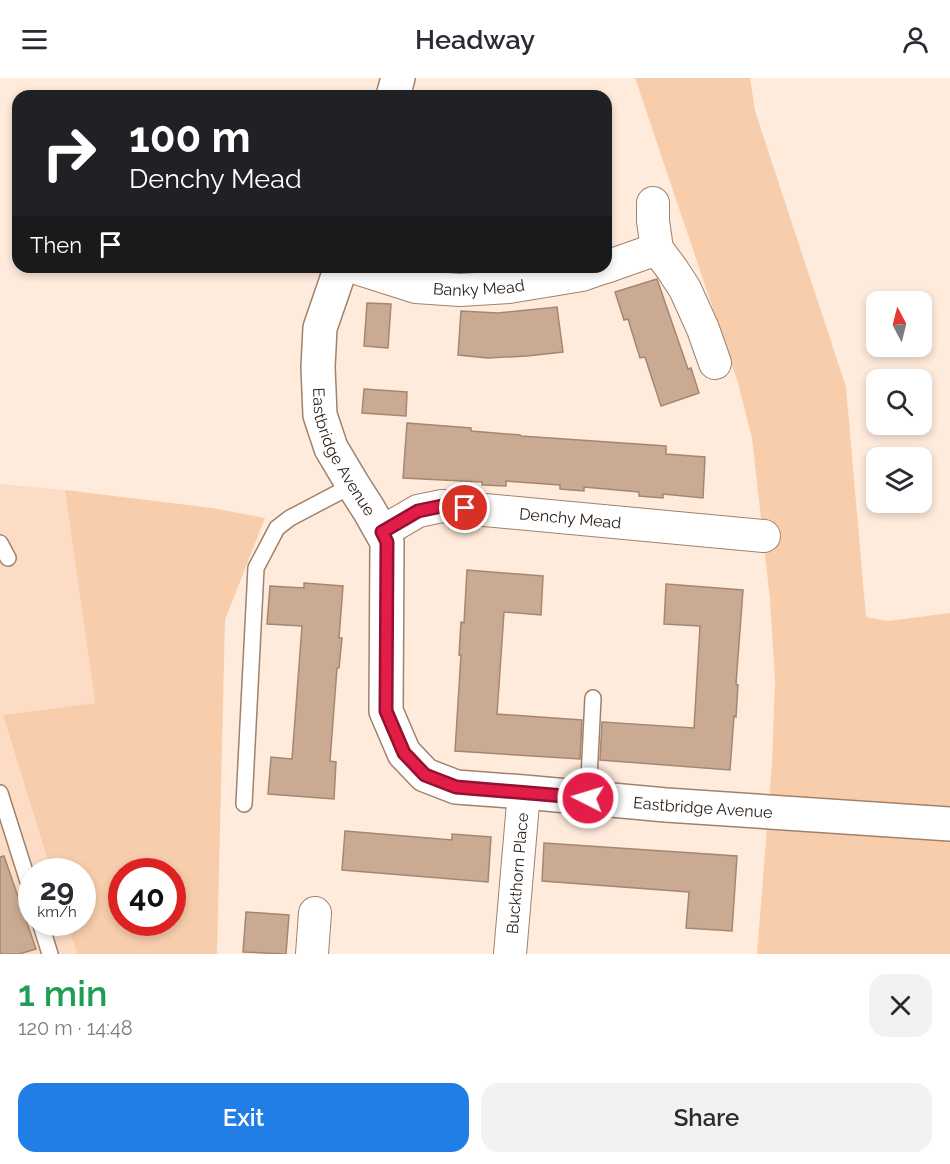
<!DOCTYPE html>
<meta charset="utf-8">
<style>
:root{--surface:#fff;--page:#f2f2f3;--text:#2b2b33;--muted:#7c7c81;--accent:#217ee7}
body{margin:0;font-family:Raleway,sans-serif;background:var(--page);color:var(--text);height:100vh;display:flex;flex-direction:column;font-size:22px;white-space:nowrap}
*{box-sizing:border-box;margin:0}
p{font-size:20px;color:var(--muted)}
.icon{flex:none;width:33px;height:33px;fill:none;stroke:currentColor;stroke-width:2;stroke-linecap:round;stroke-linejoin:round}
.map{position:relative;height:876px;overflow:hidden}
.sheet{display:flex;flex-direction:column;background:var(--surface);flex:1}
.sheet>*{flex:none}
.banner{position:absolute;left:12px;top:12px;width:600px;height:183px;border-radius:18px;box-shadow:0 3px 9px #0003;background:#202124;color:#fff;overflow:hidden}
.needle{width:39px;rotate:353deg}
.fabs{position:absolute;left:866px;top:213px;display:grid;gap:12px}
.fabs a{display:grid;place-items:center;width:66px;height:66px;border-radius:12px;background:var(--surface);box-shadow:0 3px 9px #0003;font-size:30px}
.speed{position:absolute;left:18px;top:780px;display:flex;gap:12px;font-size:30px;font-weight:700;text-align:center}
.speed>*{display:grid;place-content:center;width:78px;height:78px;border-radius:50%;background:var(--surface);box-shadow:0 3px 9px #0003;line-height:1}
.speed small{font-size:15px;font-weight:400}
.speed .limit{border:9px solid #d22;background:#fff;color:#111}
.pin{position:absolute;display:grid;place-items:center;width:51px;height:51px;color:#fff;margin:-26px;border:3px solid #fff;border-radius:50%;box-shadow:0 2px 6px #0007}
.me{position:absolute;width:66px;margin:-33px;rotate:275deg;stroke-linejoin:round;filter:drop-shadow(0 0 4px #0008)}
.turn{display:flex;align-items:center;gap:21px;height:126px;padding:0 18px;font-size:27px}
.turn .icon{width:78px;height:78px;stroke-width:2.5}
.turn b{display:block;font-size:42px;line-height:51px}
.then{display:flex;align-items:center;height:57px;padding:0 18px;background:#0003;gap:12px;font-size:22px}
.round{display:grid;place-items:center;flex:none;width:63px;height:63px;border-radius:18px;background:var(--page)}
.overview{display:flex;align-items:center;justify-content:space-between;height:102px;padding:0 18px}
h1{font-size:36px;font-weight:600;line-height:45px;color:#1e9e55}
.button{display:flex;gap:12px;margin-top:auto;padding:12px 18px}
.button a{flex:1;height:69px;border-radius:18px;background:var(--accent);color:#fff;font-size:24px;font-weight:600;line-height:69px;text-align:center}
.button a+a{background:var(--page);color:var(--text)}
header{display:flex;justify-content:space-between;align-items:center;height:78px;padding:0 18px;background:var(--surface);font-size:27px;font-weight:600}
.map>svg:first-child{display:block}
.built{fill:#fcdcc4}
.green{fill:#f8cdac;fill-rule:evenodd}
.building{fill:#caaa92;stroke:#a58770;stroke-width:1.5}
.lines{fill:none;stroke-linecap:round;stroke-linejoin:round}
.lane-casing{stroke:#a0826b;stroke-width:18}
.street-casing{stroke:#a0826b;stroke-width:34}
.secondary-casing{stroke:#a0826b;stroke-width:36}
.lane{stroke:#fff;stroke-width:15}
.street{stroke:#fff;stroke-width:32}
.secondary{stroke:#fff;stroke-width:33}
.route-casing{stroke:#92132f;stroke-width:15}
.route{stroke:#e11d48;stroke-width:10}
.labels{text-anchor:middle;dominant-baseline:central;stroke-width:6;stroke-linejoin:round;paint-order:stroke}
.street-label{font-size:16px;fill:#2e2219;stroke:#fff}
</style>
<header><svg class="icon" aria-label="menu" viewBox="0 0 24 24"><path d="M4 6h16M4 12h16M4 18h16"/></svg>Headway<svg class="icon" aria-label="person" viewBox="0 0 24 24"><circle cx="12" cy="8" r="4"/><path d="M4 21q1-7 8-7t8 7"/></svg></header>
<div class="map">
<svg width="950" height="876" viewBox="0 0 950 876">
<rect width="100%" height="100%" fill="#ffebdc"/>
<path class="built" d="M 0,406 L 65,412 L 95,625 L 3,637 L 51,793 L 32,794 L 32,844 L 67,845 L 77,876 L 0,876 Z"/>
<g class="green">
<path d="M 635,0 L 750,0 L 755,33 L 846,309 L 866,539 L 888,543 L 950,535 L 950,876 L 757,876 L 772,686 L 775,603 L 770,521 L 752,360 L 738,305 Z"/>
<path d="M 65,412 L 212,430 L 265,440 L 225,542 L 217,876 L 77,876 L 67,845 L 82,844 L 82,794 L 51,793 L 3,637 L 95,625 ZM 122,794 L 172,794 L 172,844 L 122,844 Z"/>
</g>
<g class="building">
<path d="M 657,201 L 688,291 L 691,290 L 699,315 L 661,328 L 645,279 L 640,280 L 628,241 L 624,242 L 615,214 Z"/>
<path d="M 367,225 L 391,226 L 388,270 L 364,268 Z"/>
<path d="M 557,229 L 563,274 L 527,278 L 488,280 L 458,277 L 461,233 L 498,235 Z"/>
<path d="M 364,311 L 407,314 L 406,338 L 362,335 Z"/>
<path d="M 407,345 L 471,350 L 471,353 L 520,357 L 521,358 L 666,368 L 666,376 L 705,379 L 703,420 L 663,416 L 663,420 L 639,418 L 639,414 L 584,409 L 584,413 L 560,411 L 560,407 L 506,403 L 506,408 L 482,407 L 482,404 L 403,400 Z"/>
<path d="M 467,492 L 543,498 L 541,537 L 504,534 L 497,636 L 582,642 L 580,681 L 455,673 L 461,577 L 459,577 L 461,544 L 464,545 Z"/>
<path d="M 304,505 L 343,508 L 339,560 L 342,560 L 339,590 L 337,590 L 330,683 L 336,684 L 334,721 L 268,716 L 271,679 L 292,681 L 302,548 L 267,546 L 270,508 L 304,510 Z"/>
<path d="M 666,506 L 743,512 L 736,606 L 738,607 L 736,639 L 734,638 L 730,692 L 600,682 L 602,644 L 694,650 L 700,548 L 664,546 Z"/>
<path d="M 345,753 L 452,762 L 452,756 L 491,759 L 488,804 L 342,792 Z"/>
<path d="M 544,765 L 737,778 L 732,853 L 686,850 L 689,814 L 542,803 Z"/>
<path d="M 4,778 L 36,871 L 19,876 L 0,876 L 0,779 Z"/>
<path d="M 246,834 L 289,837 L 286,876 L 243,874 Z"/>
</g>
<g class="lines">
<defs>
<g id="lane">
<path d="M 0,465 L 8,480"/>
<path d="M 0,715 L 32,816"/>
<path d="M 588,720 L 593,620"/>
<path d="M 244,726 L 256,490 L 277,450 L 290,440 L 353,407"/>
<path d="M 40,844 L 50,876"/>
</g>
<g id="street">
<path d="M 653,125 L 653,143 L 657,171 L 672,191 L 685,211 L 703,251 L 715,285"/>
<path id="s1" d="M 353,189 L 416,209 L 460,212 L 509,209 L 582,197 L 605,189"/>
<path d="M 606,189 L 657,171"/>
<path id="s2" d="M 382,454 L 418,433 L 442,428 L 764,458"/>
<path d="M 312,876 L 315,835"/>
<path id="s3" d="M 510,876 L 524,714"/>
</g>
<g id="secondary">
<path d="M 393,18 L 398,0"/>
<path id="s4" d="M 341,189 L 320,250 L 318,289 L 320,337 L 331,370 L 353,407 L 369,432 L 387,464 L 386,633 L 404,675 L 425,697 L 456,709 L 524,714 L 666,727 L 950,746"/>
</g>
</defs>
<use href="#lane" class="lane-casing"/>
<use href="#street" class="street-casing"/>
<use href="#secondary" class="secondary-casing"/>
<use href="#lane" class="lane"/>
<use href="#street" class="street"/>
<use href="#secondary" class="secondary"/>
</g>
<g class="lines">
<defs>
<path id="route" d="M 465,430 L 442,428 L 418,433 L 382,454 L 387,464 L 386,633 L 404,675 L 425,697 L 456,709 L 588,720"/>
</defs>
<use href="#route" class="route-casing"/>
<use href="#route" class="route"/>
</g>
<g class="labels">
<g class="street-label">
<text stroke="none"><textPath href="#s1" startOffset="129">Banky Mead</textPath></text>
<text stroke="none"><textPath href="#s4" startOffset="194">Eastbridge Avenue</textPath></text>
<text stroke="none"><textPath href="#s2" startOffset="195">Denchy Mead</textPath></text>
<text stroke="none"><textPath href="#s4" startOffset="822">Eastbridge Avenue</textPath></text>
<text stroke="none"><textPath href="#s3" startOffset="81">Buckthorn Place</textPath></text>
</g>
</g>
</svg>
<div class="fabs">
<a><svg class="needle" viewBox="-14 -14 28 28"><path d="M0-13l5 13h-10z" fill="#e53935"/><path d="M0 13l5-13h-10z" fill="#7c7c81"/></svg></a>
<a><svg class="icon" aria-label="search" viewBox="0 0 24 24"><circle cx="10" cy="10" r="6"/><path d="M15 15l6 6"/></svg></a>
<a><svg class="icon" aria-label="layers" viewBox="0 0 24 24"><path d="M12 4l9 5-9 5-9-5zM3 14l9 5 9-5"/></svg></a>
</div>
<div class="speed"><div>29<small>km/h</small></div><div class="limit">40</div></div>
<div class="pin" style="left:465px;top:430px;background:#d93025"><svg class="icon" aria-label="arrive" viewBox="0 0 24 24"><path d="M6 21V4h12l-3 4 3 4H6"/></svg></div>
<svg class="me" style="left:588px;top:720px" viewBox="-20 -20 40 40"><circle r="17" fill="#e11d48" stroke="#fff" stroke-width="3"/><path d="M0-11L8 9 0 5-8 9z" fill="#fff"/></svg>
<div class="banner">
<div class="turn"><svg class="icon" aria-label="right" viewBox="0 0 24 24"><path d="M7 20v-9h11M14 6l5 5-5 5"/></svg><div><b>100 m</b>Denchy Mead</div></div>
<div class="then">Then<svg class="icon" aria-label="arrive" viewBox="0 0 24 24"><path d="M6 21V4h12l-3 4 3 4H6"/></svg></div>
</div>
</div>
<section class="sheet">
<div class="overview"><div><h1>1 min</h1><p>120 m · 14:48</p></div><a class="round"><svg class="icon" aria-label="close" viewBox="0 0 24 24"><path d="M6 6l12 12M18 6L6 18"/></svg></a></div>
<div class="button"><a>Exit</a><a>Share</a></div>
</section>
